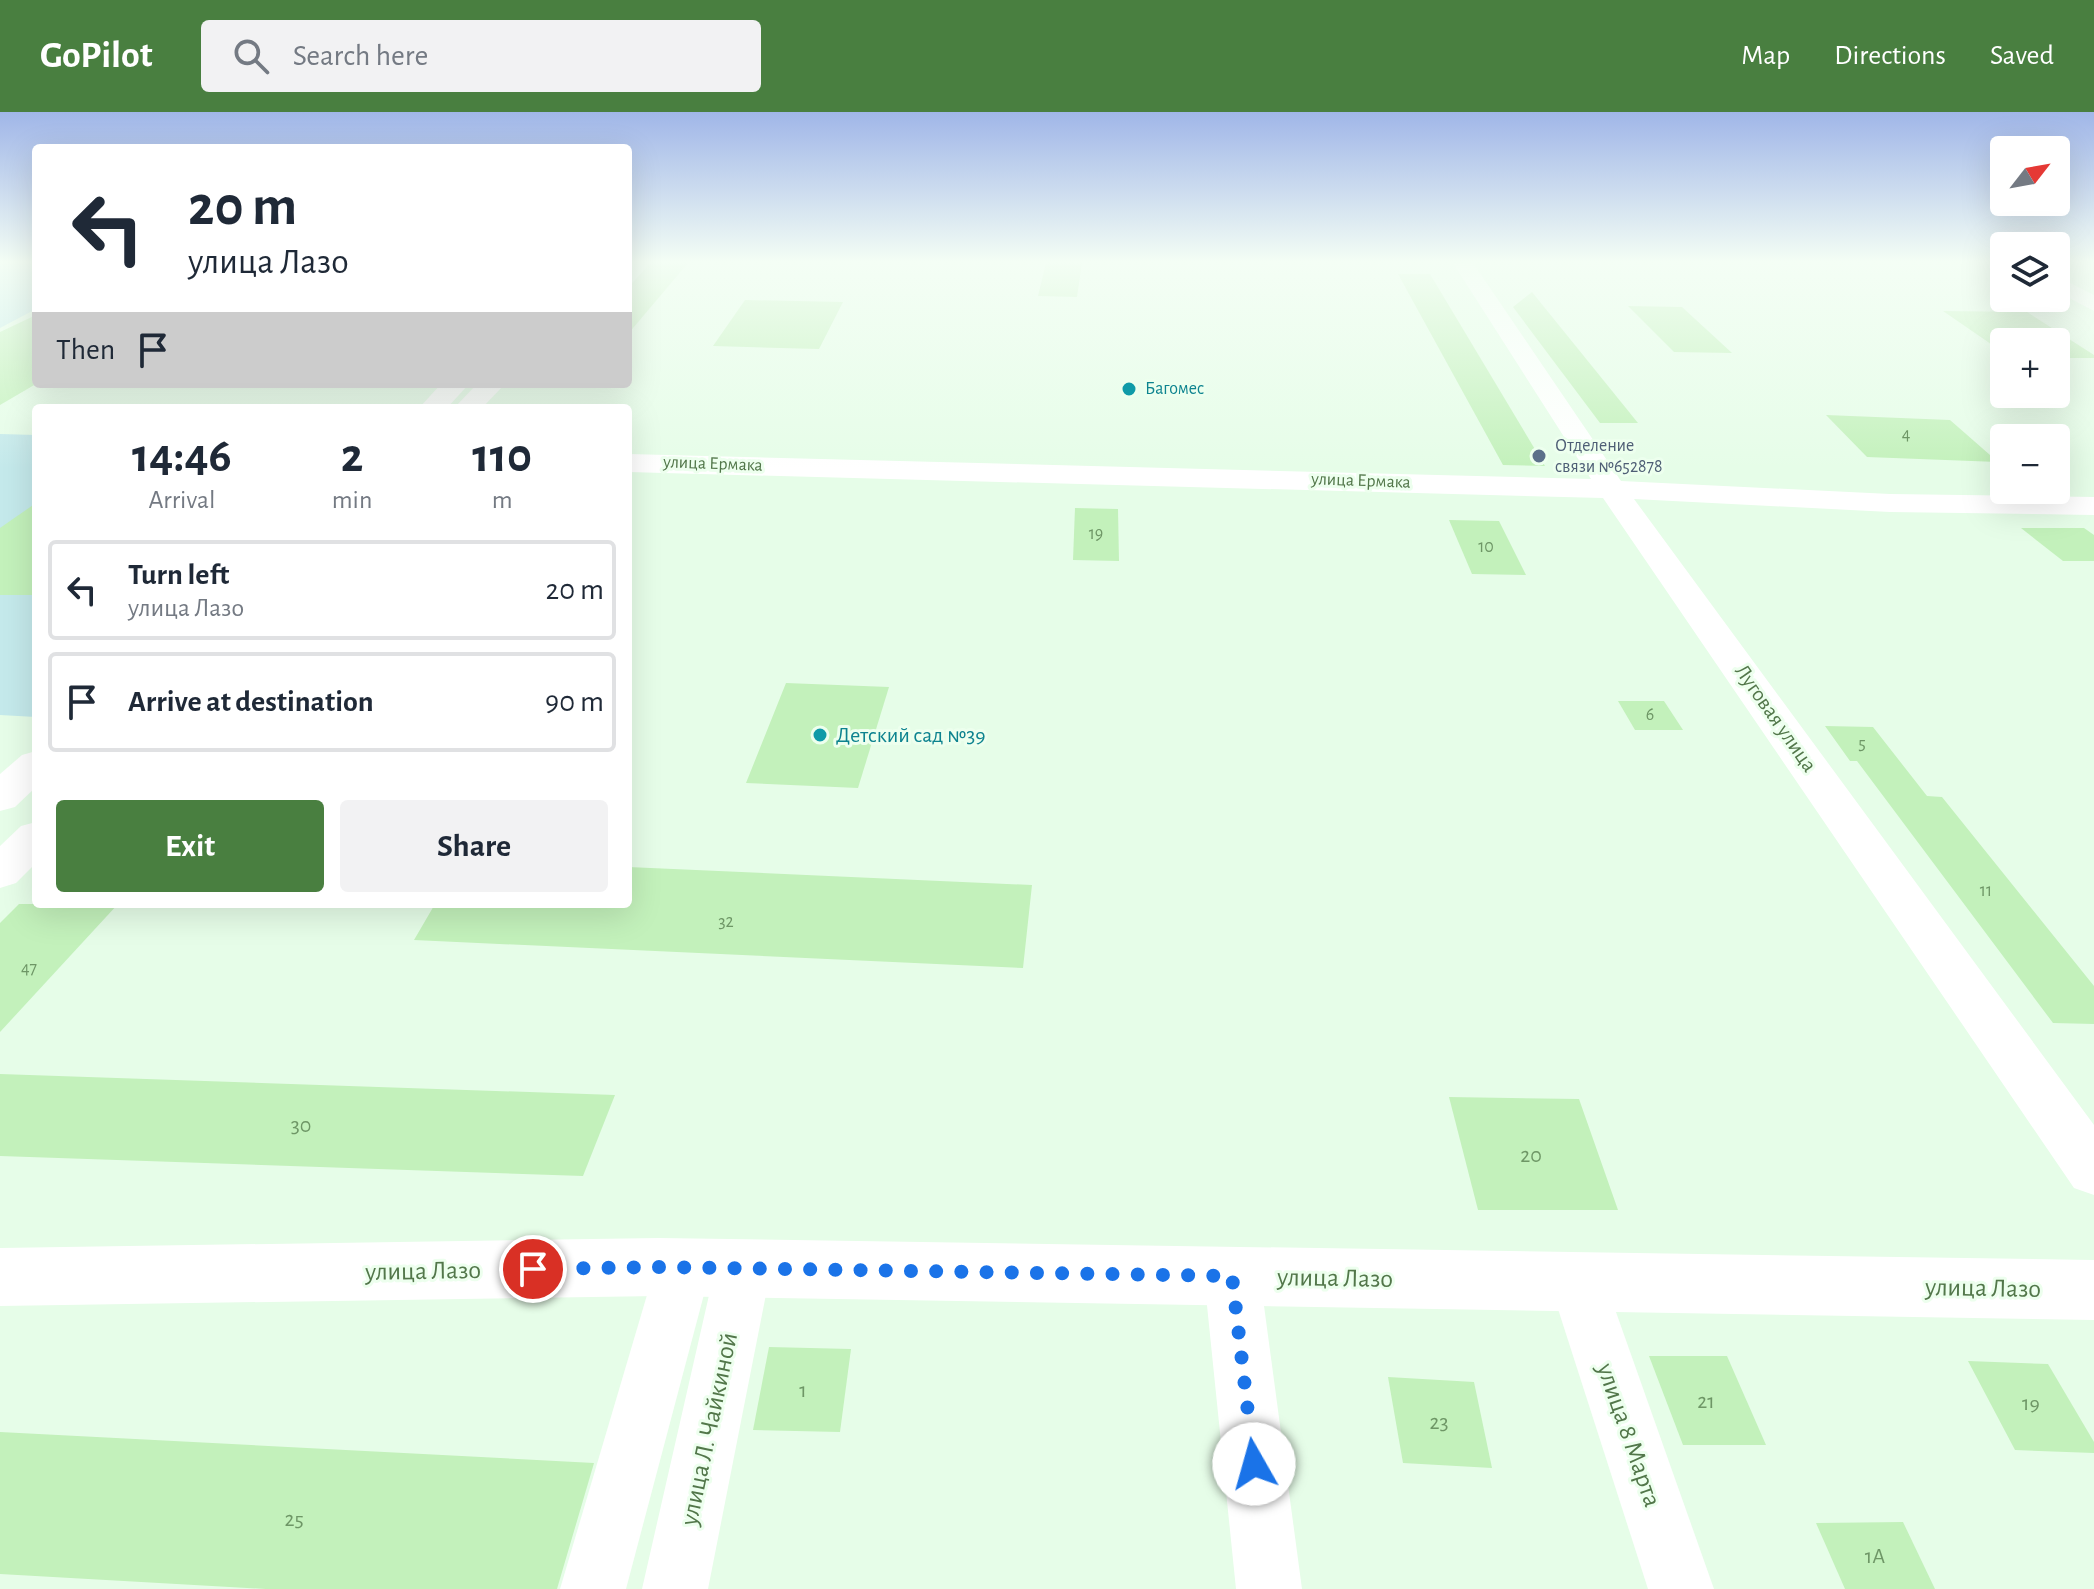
<!DOCTYPE html>
<meta charset="utf-8">
<style>
:root{--surface:#fff;--page:#f2f2f3;--text:#1f2937;--muted:#747a83;--line:#e0e1e3;--accent:#497f40}
body{margin:0;font-family:"Alegreya Sans",sans-serif;background:var(--page);color:var(--text);height:100vh;display:flex;flex-direction:column;font-size:30px;white-space:nowrap}
*{box-sizing:border-box;margin:0}
p{font-size:26px;color:var(--muted)}
.icon{flex:none;width:44px;height:44px;fill:none;stroke:currentColor;stroke-width:2;stroke-linecap:round;stroke-linejoin:round}
.map{position:relative;flex:1;overflow:hidden}
.panel{position:absolute;left:32px;top:292px;width:600px;height:504px;display:flex;flex-direction:column;background:var(--surface);border-radius:8px;box-shadow:0 8px 32px #0002}
.panel>*{flex:none}
.banner{position:absolute;left:32px;top:32px;width:600px;height:244px;border-radius:8px;box-shadow:0 8px 32px #0002;background:#fff;color:var(--text);overflow:hidden}
.needle{width:52px;rotate:59deg}
.buttons{position:absolute;left:1990px;top:24px;display:grid;gap:16px}
.buttons a{display:grid;place-items:center;width:80px;height:80px;border-radius:8px;background:var(--surface);box-shadow:0 8px 32px #0002;font-size:40px}
.pin{position:absolute;display:grid;place-items:center;width:68px;height:68px;color:#fff;margin:-34px;border:4px solid #fff;border-radius:50%;box-shadow:0 2px 8px #0007}
.me{position:absolute;width:88px;margin:-44px;rotate:353deg;stroke-linejoin:round;filter:drop-shadow(0 0 6px #0008)}
.turn{display:flex;align-items:center;gap:28px;height:168px;padding:0 24px;font-size:36px}
.turn .icon{width:104px;height:104px;stroke-width:2.5}
.turn b{display:block;font-size:56px;line-height:68px}
.then{display:flex;align-items:center;height:76px;padding:0 24px;background:#0003;gap:16px;font-size:30px}
.eta{display:flex;justify-content:space-evenly;align-items:center;height:136px;text-align:center}
.eta b{font-size:48px;font-weight:700;line-height:56px}
.primary-button{display:flex;gap:16px;margin-top:auto;padding:16px 24px}
.primary-button a{flex:1;height:92px;border-radius:8px;background:var(--accent);color:#fff;font-size:32px;font-weight:700;line-height:92px;text-align:center}
.primary-button a+a{background:var(--page);color:var(--text)}
ul{padding:0;list-style:none}
li{display:flex;align-items:center;gap:24px;height:100px;margin:0 16px 12px;padding:0 8px;border:4px solid var(--line);border-radius:8px}
li div{flex:1}
li b{display:block;font-size:30px}
li em{font-style:normal}
header{display:flex;align-items:center;gap:48px;box-sizing:border-box;height:112px;padding:0 40px;background:var(--accent);color:#fff}
header strong{font-size:38px}
nav{display:flex;gap:44px;margin-inline-start:auto;font-size:28px}
.search{width:560px;height:72px;background:var(--page);display:flex;align-items:center;gap:20px;box-sizing:border-box;padding:0 28px;border-radius:8px;color:var(--muted);font-size:30px}
.map>svg:first-child{display:block}
.green{fill:#c4e9eb}
.building{fill:#c3f1bb}
.lines{fill:none;stroke-linecap:round;stroke-linejoin:round}
.minor{fill:#fff;fill-rule:evenodd}
.tertiary{fill:#fff;fill-rule:evenodd}
.secondary{fill:#fff;fill-rule:evenodd}
.route{stroke:#1a73e8;stroke-width:14;stroke-dasharray:0 25.2}
.culture-dot{fill:#0f9aa8;stroke:#edffee;stroke-width:3}
.service-dot{fill:#5c6f8a;stroke:#edffee;stroke-width:3}
.labels{text-anchor:middle;dominant-baseline:central;stroke-width:6;stroke-linejoin:round;paint-order:stroke}
.far-culture-label{font-size:18px;fill:#0d838f;stroke:#edffee;text-anchor:start}
.number-label{font-size:18px;fill:#6e9666}
.far-service-label{font-size:18px;fill:#4e5e75;stroke:#edffee;text-anchor:start}
.far-street-label{font-size:18px;fill:#52774a;stroke:#edffee}
.street-label{font-size:22px;fill:#52774a;stroke:#edffee}
.culture-label{font-size:22px;fill:#0d838f;stroke:#edffee;text-anchor:start}
.near-number-label{font-size:22px;fill:#6e9666}
.near-street-label{font-size:26px;fill:#52774a;stroke:#edffee}
</style>
<header>
<strong>GoPilot</strong>
<div class="search"><svg class="icon" aria-label="search" viewBox="0 0 24 24"><circle cx="10" cy="10" r="6"/><path d="M15 15l6 6"/></svg>Search here</div>
<nav><a>Map</a><a>Directions</a><a>Saved</a></nav>
</header>
<div class="map">
<svg width="2094" height="1477" viewBox="0 0 2094 1477">
<rect width="100%" height="100%" fill="#e6fde8"/>
<g class="green">
<path d="M 0,151 L 36,151 L 36,197 L 0,216 Z"/>
<path d="M 0,322 L 36,323 L 36,605 L 0,603 Z"/>
</g>
<g class="building">
<path d="M 650,151 L 688,151 L 628,222 L 628,176 Z"/>
<path d="M 1046,151 L 1082,151 L 1077,185 L 1038,184 Z"/>
<path d="M 1398,162 L 1430,162 L 1545,354 L 1503,353 Z"/>
<path d="M 1532,180 L 1638,311 L 1600,311 L 1513,195 Z"/>
<path d="M 745,188 L 843,190 L 819,237 L 713,234 Z"/>
<path d="M 1628,194 L 1682,195 L 1732,241 L 1674,240 Z"/>
<path d="M 1943,199 L 2027,200 L 2094,243 L 2094,246 L 2056,246 L 2056,230 L 2004,230 L 2004,241 Z"/>
<path d="M 36,203 L 36,272 L 0,293 L 0,220 Z"/>
<path d="M 1826,303 L 1950,308 L 1998,350 L 1867,345 Z"/>
<path d="M 36,391 L 36,483 L 0,483 L 0,416 Z"/>
<path d="M 1075,396 L 1118,397 L 1119,449 L 1073,448 Z"/>
<path d="M 1449,408 L 1499,409 L 1526,463 L 1472,462 Z"/>
<path d="M 2021,416 L 2084,416 L 2094,423 L 2094,449 L 2063,449 Z"/>
<path d="M 786,571 L 889,575 L 858,676 L 746,671 Z"/>
<path d="M 1618,589 L 1664,589 L 1683,618 L 1635,618 Z"/>
<path d="M 1825,614 L 1873,615 L 1927,684 L 1942,685 L 2094,874 L 2094,912 L 2053,911 L 1857,649 L 1850,649 Z"/>
<path d="M 628,755 L 1032,773 L 1023,856 L 414,828 L 435,792 L 628,792 Z"/>
<path d="M 19,792 L 118,792 L 0,920 L 0,811 Z"/>
<path d="M 0,962 L 615,983 L 583,1064 L 0,1044 Z"/>
<path d="M 1449,985 L 1579,987 L 1618,1098 L 1478,1098 Z"/>
<path d="M 769,1235 L 851,1237 L 840,1320 L 753,1318 Z"/>
<path d="M 1649,1244 L 1727,1244 L 1766,1333 L 1683,1333 Z"/>
<path d="M 1968,1249 L 2048,1252 L 2094,1330 L 2094,1341 L 2015,1338 Z"/>
<path d="M 1388,1265 L 1474,1270 L 1492,1356 L 1403,1351 Z"/>
<path d="M 0,1320 L 594,1351 L 557,1477 L 266,1477 L 0,1462 Z"/>
<path d="M 1903,1410 L 1935,1477 L 1845,1477 L 1816,1411 Z"/>
</g>
<g class="lines">
<g class="minor">
<path d="M 683,1130 L 702,1137 L 711,1156 L 626,1477 L 560,1477 L 655,1156 L 664,1137 Z"/>
<path d="M 743,1131 L 762,1138 L 771,1157 L 708,1477 L 642,1477 L 715,1157 L 724,1138 Z"/>
<path d="M 1232,1137 L 1252,1145 L 1260,1164 L 1302,1477 L 1236,1477 L 1204,1164 L 1212,1145 Z"/>
<path d="M 1577,1142 L 1597,1150 L 1605,1169 L 1714,1477 L 1648,1477 L 1549,1169 L 1557,1150 Z"/>
</g>
<g class="tertiary">
<path d="M 1453,151 L 1473,151 L 1621,369 L 1890,382 L 2094,385 L 2094,403 L 1890,400 L 1634,387 L 2094,1013 L 2094,1083 L 2074,1076 L 1603,386 L 628,360 L 628,342 L 1591,367 Z"/>
<path d="M 2056,164 L 2094,183 L 2094,199 L 2056,179 Z"/>
<path d="M 659,1126 L 2094,1148 L 2094,1208 L 659,1184 L 0,1194 L 0,1136 Z"/>
</g>
<g class="secondary">
<path d="M 441,272 L 469,272 L 447,296 L 419,296 Z"/>
<path d="M 477,272 L 505,272 L 482,296 L 454,296 Z"/>
<path d="M 36,639 L 36,675 L 15,695 L 0,699 L 0,662 L 22,643 Z"/>
<path d="M 36,710 L 36,751 L 16,771 L 0,776 L 0,734 L 21,714 Z"/>
</g>
</g>
<linearGradient id="sky" x2="0" y2="1"><stop stop-color="#a0b6e8"/><stop offset="0.42" stop-color="#f4fef5"/><stop offset="1" stop-color="#f4fef5" stop-opacity="0"/></linearGradient>
<rect width="2094" height="357" fill="url(#sky)"/>
<g class="lines">
<path class="route" d="M 533,1157 L 659,1155 L 1232,1164 L 1254,1352"/>
</g>
<g class="culture-dot">
<circle cx="1129" cy="277" r="8"/>
<circle cx="820" cy="623" r="8"/>
</g>
<circle class="service-dot" cx="1539" cy="344" r="8"/>
<g class="labels">
<g class="far-culture-label">
<text x="1145" y="277">Багомес</text>
</g>
<g class="number-label">
<text x="1906" y="323">4</text>
<text x="1096" y="422">19</text>
<text x="1486" y="435">10</text>
<text x="1650" y="603">6</text>
<text x="1862" y="632">5</text>
<text x="1986" y="779">11</text>
<text x="726" y="810">32</text>
<text x="29" y="857">47</text>
</g>
<g class="far-service-label">
<text x="1555" y="334">Отделение<tspan x="1555" dy="21">связи №652878</tspan></text>
</g>
<g class="far-street-label">
<text transform="translate(713 352) rotate(2)">улица Ермака</text>
<text transform="translate(1361 369) rotate(2)">улица Ермака</text>
</g>
<g class="street-label">
<text transform="translate(1776 606) rotate(55)">Луговая улица</text>
</g>
<g class="culture-label">
<text x="836" y="623">Детский сад №39</text>
</g>
<g class="near-number-label">
<text x="301" y="1013">30</text>
<text x="1531" y="1043">20</text>
<text x="803" y="1278">1</text>
<text x="1706" y="1289">21</text>
<text x="2031" y="1291">19</text>
<text x="1439" y="1310">23</text>
<text x="294" y="1407">25</text>
<text x="1875" y="1444">1А</text>
</g>
<g class="near-street-label">
<text transform="translate(423 1159) rotate(-1)">улица Лазо</text>
<text transform="translate(1335 1166) rotate(1)">улица Лазо</text>
<text transform="translate(1983 1176) rotate(1)">улица Лазо</text>
<text transform="translate(709 1317) rotate(-78)">улица Л. Чайкиной</text>
<text transform="translate(1629 1323) rotate(71)">улица 8 Марта</text>
</g>
</g>
</svg>
<div class="buttons">
<a><svg class="needle" viewBox="-14 -14 28 28"><path d="M0-13l5 13h-10z" fill="#e53935"/><path d="M0 13l5-13h-10z" fill="#747a83"/></svg></a>
<a><svg class="icon" aria-label="layers" viewBox="0 0 24 24"><path d="M12 4l9 5-9 5-9-5zM3 14l9 5 9-5"/></svg></a>
<a>+</a>
<a>−</a>
</div>
<div class="pin" style="left:533px;top:1157px;background:#d93025"><svg class="icon" aria-label="arrive" viewBox="0 0 24 24"><path d="M6 21V4h12l-3 4 3 4H6"/></svg></div>
<svg class="me" style="left:1254px;top:1352px" viewBox="-20 -20 40 40"><circle r="19" fill="#fff"/><path d="M0-13L10 11 0 6-10 11z" fill="#1a73e8"/></svg>
<div class="banner">
<div class="turn"><svg class="icon" aria-label="left" viewBox="0 0 24 24"><path d="M17 20v-9H6M10 6l-5 5 5 5"/></svg><div><b>20 m</b>улица Лазо</div></div>
<div class="then">Then<svg class="icon" aria-label="arrive" viewBox="0 0 24 24"><path d="M6 21V4h12l-3 4 3 4H6"/></svg></div>
</div>
<section class="panel">
<div class="eta">
<div><b>14:46</b><p>Arrival</p></div>
<div><b>2</b><p>min</p></div>
<div><b>110</b><p>m</p></div>
</div>
<ul>
<li><svg class="icon" aria-label="left" viewBox="0 0 24 24"><path d="M17 20v-9H6M10 6l-5 5 5 5"/></svg><div><b>Turn left</b><p>улица Лазо</p></div><em>20 m</em></li>
<li><svg class="icon" aria-label="arrive" viewBox="0 0 24 24"><path d="M6 21V4h12l-3 4 3 4H6"/></svg><div><b>Arrive at destination</b></div><em>90 m</em></li>
</ul>
<div class="primary-button"><a>Exit</a><a>Share</a></div>
</section>
</div>
